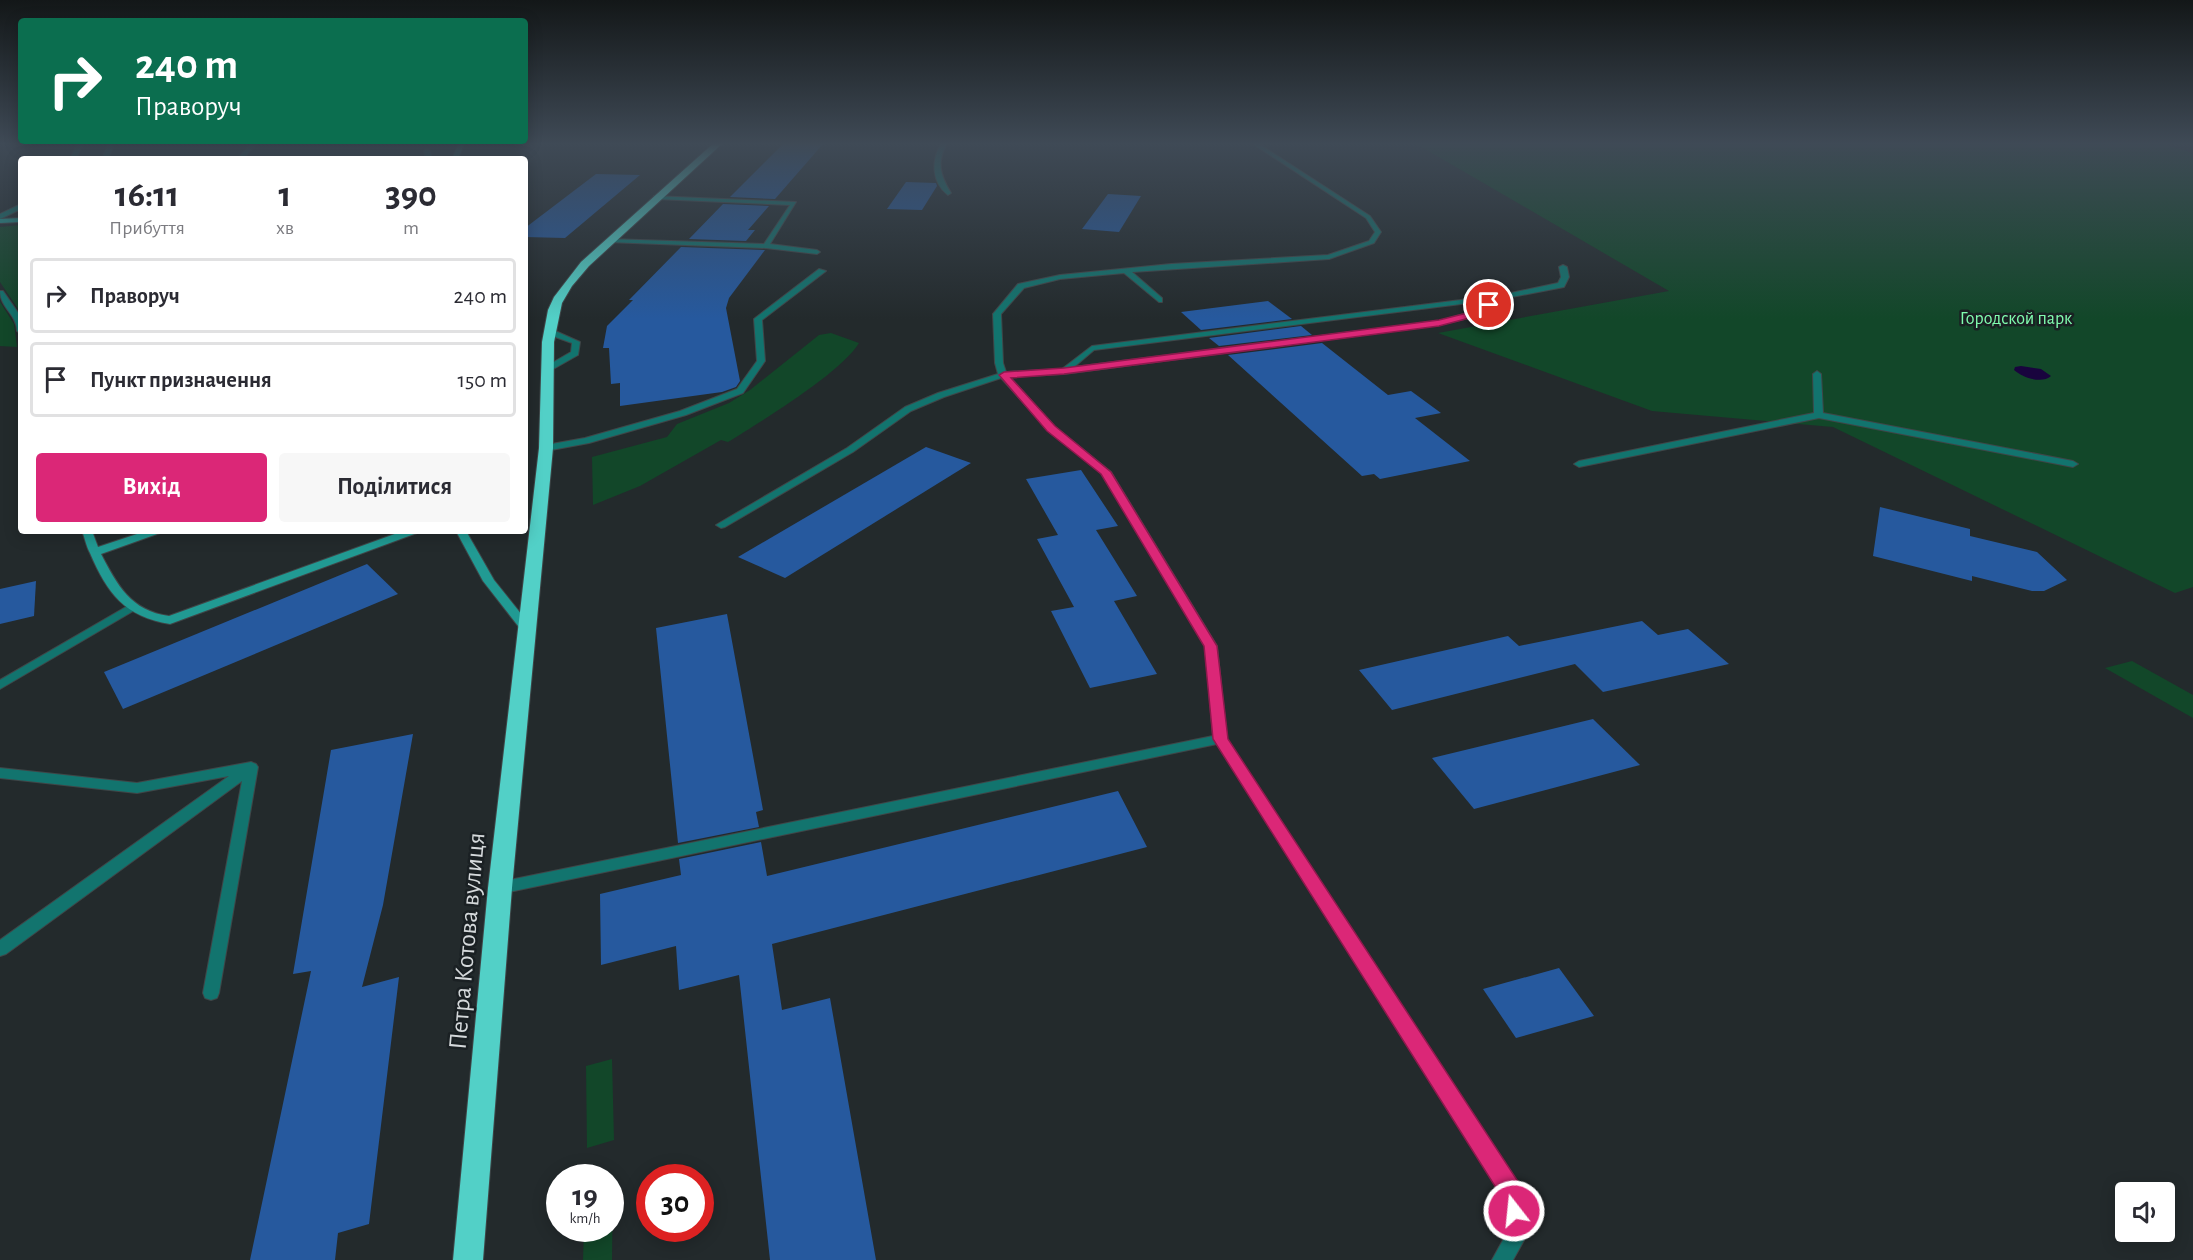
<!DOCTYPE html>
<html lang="uk">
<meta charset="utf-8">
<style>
:root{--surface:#fff;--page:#f7f7f7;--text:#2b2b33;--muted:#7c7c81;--line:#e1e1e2;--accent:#db2777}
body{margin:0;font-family:"Alegreya Sans",sans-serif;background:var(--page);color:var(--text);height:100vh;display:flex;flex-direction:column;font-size:22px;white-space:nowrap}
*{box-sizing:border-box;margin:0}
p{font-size:20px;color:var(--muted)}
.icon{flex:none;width:33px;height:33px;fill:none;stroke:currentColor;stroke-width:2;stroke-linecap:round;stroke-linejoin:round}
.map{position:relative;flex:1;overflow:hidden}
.side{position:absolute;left:18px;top:156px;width:510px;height:378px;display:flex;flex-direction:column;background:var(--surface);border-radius:6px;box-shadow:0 3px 15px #0003}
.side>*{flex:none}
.guide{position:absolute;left:18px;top:18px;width:510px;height:126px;border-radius:6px;box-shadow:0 3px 15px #0003;background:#0b6e4f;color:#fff;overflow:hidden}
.tools{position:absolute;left:2115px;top:1182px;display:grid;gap:12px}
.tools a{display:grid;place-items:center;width:60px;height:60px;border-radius:6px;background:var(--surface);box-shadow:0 3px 15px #0003;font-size:30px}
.speed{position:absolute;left:546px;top:1164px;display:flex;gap:12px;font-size:30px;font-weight:700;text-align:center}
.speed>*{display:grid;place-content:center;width:78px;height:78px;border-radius:50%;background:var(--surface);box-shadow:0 3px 15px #0003;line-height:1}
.speed small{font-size:15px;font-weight:400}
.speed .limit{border:9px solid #d22;background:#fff;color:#111}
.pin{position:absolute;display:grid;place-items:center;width:51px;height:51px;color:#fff;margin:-26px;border:3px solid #fff;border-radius:50%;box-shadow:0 2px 6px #0007}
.me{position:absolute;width:66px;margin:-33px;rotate:344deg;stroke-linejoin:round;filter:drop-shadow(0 0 4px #0008)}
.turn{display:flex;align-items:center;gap:21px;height:126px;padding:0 18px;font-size:27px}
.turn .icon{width:78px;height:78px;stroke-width:2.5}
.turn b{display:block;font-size:42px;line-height:51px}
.eta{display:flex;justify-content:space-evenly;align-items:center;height:102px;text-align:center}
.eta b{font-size:36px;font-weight:600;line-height:42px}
.primary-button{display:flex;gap:12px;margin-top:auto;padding:12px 18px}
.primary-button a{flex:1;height:69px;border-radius:6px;background:var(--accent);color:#fff;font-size:24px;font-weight:600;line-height:69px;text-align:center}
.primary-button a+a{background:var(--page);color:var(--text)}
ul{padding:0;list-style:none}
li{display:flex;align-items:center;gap:18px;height:75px;margin:0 12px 9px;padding:0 6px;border:3px solid var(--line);border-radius:6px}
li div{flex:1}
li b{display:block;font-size:22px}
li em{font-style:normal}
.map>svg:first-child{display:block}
.green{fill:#124729}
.water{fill:#19043e}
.building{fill:#26599e}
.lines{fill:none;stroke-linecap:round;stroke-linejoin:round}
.lane-casing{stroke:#3f4648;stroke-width:2}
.street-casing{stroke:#3f4648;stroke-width:2}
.secondary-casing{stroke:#3f4648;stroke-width:2}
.highway-casing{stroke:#3f4648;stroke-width:2}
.lane{fill:#12746e;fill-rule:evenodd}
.street{fill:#12746e;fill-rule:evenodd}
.secondary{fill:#219a93;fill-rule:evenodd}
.highway{fill:#52d0c7;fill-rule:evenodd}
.route{fill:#db2777;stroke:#8e194d;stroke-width:1.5}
.labels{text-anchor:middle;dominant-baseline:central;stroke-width:5;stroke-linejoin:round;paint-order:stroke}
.far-park-label{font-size:18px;fill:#80fcaf;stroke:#1a2023}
.near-street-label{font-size:26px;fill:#d5d9db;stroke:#1a2023}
</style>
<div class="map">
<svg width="2193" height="1260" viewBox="0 0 2193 1260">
<rect width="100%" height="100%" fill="#232a2c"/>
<g class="green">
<path d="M 1413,142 L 2158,142 L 2189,152 L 2193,155 L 2193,587 L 2175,593 L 1833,427 L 1652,411 L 1438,333 L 1669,291 Z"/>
<path d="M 21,225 L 21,313 L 0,282 L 0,227 Z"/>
<path d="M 0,302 L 14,324 L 17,347 L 0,346 Z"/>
<path d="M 831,333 L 859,343 C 841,373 760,422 728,442 L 721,440 L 640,486 L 593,505 L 592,457 L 667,437 L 677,424 L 729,403 L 750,390 L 819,335 Z"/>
<path d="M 2132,661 L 2193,695 L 2193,718 L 2105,668 Z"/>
<path d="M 612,1059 L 614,1140 L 587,1148 L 586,1066 Z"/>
<path d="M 611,1179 L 613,1179 L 612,1260 L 583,1260 L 584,1229 L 610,1228 Z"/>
</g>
<path class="water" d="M 2021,366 L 2041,369 L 2051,376 C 2042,384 2023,378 2014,370 L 2015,367 Z"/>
<g class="building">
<path d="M 784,143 L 823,144 L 775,199 L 730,197 Z"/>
<path d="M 596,174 L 640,175 L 565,238 L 525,237 L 525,228 Z"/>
<path d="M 906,182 L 936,183 L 937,186 L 922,210 L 887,209 Z"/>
<path d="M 1108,194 L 1141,196 L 1119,232 L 1082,229 Z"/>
<path d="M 723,204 L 769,206 L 748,230 L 755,230 L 746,241 L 689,239 Z"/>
<path d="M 681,247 L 765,250 L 729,298 L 726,308 L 740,381 L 736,387 L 722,392 L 620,406 L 620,383 L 611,384 L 609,348 L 603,348 L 607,326 L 633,300 L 629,300 Z"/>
<path d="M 1268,301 L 1292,319 L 1201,330 L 1181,312 Z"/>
<path d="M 1301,326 L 1312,335 L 1219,346 L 1209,338 Z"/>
<path d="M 1322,343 L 1388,395 L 1411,391 L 1441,413 L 1415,418 L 1470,461 L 1380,479 L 1374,474 L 1362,476 L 1228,355 Z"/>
<path d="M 926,447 L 971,463 L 785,578 L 738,557 Z"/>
<path d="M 1081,470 L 1118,526 L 1096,530 L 1137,596 L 1114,601 L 1157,674 L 1090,688 L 1051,611 L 1074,607 L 1037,539 L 1058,535 L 1026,479 Z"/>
<path d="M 1880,507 L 1970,529 L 1970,536 L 2037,552 L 2067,580 L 2044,591 L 2032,591 L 1972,576 L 1972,581 L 1873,556 Z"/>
<path d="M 367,564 L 398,594 L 123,709 L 104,672 Z"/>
<path d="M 36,581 L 34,616 L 0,624 L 0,589 Z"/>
<path d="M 727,614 L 763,810 L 756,812 L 759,827 L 678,843 L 656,628 Z"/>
<path d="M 1642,621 L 1658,635 L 1688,629 L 1729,664 L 1603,692 L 1575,664 L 1392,710 L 1359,670 L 1508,636 L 1519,646 Z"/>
<path d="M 1593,719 L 1640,765 L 1474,809 L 1432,758 Z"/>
<path d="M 413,734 L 383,905 L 362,987 L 399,977 L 369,1224 L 338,1233 L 335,1260 L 250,1260 L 311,971 L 293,974 L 331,750 Z"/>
<path d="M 1118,791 L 1147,847 L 772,944 L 782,1010 L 830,998 L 876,1260 L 770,1260 L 739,975 L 679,990 L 676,946 L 601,965 L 600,894 L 681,875 L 679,859 L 761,842 L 767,876 Z"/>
<path d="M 1559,968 L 1594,1016 L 1516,1038 L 1483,989 Z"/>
</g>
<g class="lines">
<defs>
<g id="lane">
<path d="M 654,196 L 796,202 L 770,244 L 817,250 L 820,252 L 817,254 L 766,248 L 607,242 L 607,240 L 609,239 L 764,244 L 790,205 L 656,199 L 654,198 Z"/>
<path d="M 819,269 L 826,271 L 762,320 L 765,361 L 743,393 L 686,415 L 589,443 L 546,451 L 541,448 L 546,445 L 585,438 L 680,411 L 737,389 L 757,361 L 754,319 Z"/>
<path d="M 547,330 L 553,330 L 580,342 L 578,355 L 548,372 L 545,371 L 545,367 L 571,352 L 572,343 L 547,334 Z"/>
</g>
<g id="street">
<path d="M 78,142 L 84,142 L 76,159 L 70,159 Z"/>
<path d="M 109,142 L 115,142 L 108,159 L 102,159 Z"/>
<path d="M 253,142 L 258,142 L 243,159 L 237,159 Z"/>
<path d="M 942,142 L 948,142 C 936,161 940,175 951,193 L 948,195 C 931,182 931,159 942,142 Z"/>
<path d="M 1250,142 L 1256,142 L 1370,216 L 1381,232 L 1374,243 L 1329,259 L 1132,272 L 1162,298 L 1162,302 L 1159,302 L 1124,273 L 1060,279 L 1024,288 L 1001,314 L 1003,363 L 1006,372 L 1062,369 L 1092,346 L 1501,295 L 1558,283 L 1561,277 L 1559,267 L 1563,265 L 1567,267 L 1569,277 L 1564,287 L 1507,298 L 1477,316 L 1439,325 L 1064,374 L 1010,377 L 1054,426 L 1111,472 L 1217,646 L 1227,739 L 1518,1183 L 1528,1233 L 1513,1260 L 1492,1260 L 1508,1231 L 1502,1193 L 1217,744 L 500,894 L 495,892 L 492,888 L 495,884 L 500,882 L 1213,736 L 1205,646 L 1102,474 L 1048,430 L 1001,378 L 944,397 L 911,411 L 853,452 L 725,527 L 721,528 L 716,525 L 847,448 L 905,407 L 938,393 L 998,374 L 995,363 L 993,314 L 1018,284 L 1060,275 L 1171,264 L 1328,255 L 1369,241 L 1375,232 L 1366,218 ZM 1493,300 L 1471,312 L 1439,321 L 1074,367 L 1094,350 Z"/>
<path d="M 427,149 L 430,151 L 432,159 L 426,159 L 424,151 Z"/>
<path d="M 21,204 L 21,209 L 0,219 L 0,214 Z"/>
<path d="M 0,291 L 3,291 L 21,317 L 21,333 L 17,331 C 17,315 0,307 0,291 Z"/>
<path d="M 1817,371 L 1821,374 L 1823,413 L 2073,461 L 2078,464 L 2073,467 L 1819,418 L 1579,467 L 1574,464 L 1579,461 L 1814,413 L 1813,374 Z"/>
<path d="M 131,604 L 135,606 L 137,608 L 135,610 L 0,689 L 0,680 Z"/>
<path d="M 251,762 L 256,764 L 258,767 L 219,993 L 217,998 L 211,1000 L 205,998 L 203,993 L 242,781 L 6,954 L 0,956 L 0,940 L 229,776 L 137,793 L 0,778 L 0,768 L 137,783 Z"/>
</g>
<g id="secondary">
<path d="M 459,142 L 465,142 L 458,159 L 452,159 Z"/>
<path d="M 21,218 L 21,222 L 0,223 L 0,219 Z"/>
<path d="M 82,531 L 92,531 L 98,547 L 146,531 L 161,531 L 160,533 L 101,554 C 117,585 131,611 169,616 L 403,531 L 418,531 L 417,533 L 170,624 C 125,617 107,593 90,553 C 86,546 85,538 82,531 Z"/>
<path d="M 456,531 L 466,531 L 494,580 L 530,625 L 532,628 L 530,631 L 522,631 L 483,581 Z"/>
</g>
<path id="highway" d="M 715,142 L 724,142 L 589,266 L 572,286 L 562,303 L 554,342 L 553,448 L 512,888 L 483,1260 L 453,1260 L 488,888 L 539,448 L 542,342 L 548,310 L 554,297 L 581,262 Z"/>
</defs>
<use href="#lane" class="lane-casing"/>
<use href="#street" class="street-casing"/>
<use href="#secondary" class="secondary-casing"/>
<use href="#highway" class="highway-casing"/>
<use href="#lane" class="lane"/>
<use href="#street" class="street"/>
<use href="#secondary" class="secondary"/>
<use href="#highway" class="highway"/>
</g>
<linearGradient id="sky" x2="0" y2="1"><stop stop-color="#131718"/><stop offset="0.45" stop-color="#3f4a56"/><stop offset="1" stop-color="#3f4a56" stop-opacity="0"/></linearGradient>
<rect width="2193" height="319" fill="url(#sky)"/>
<path class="route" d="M 1486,303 L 1494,305 L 1477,316 L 1439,326 L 1064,374 L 1011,378 L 1055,426 L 1111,472 L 1217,646 L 1228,739 L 1519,1183 L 1526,1211 L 1522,1219 L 1514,1222 L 1506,1219 L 1500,1194 L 1213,739 L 1204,646 L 1101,474 L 1047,431 L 999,375 L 1004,372 L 1064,368 L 1439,320 L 1471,312 Z"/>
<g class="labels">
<g class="far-park-label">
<text x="2016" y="319">Городской парк</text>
</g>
<g class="near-street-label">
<text transform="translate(467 941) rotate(-85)">Петра Котова вулиця</text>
</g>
</g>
</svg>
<div class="tools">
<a><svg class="icon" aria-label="sound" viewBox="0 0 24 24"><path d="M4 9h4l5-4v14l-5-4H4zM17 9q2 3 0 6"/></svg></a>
</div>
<div class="speed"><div>19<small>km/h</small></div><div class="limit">30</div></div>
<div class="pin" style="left:1489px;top:305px;background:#d93025"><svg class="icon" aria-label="arrive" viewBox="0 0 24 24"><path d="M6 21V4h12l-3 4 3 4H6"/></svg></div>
<svg class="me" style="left:1514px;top:1211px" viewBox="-20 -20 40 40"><circle r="17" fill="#db2777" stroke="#fff" stroke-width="3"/><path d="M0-11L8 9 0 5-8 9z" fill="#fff"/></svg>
<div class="guide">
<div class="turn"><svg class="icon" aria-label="right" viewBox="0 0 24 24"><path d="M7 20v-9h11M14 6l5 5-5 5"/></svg><div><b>240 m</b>Праворуч</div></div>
</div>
<section class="side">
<div class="eta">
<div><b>16:11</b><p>Прибуття</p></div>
<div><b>1</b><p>хв</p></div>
<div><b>390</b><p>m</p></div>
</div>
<ul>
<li><svg class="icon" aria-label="right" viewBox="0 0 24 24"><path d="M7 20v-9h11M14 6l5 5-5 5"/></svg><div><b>Праворуч</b></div><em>240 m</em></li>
<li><svg class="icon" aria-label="arrive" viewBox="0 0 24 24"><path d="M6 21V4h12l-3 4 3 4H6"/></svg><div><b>Пункт призначення</b></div><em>150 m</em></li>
</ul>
<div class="primary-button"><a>Вихід</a><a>Поділитися</a></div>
</section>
</div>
